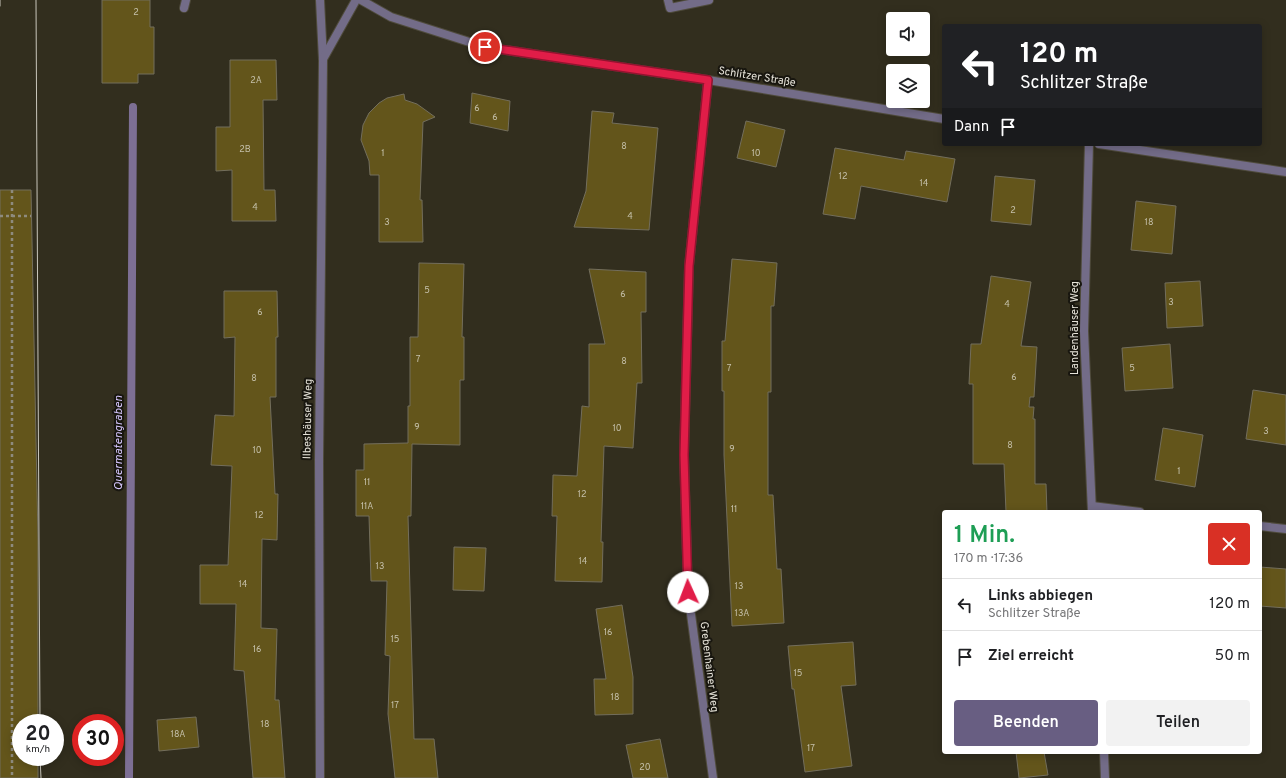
<!DOCTYPE html>
<html lang="de">
<meta charset="utf-8">
<style>
:root{--surface:#fff;--page:#f2f2f2;--text:#202124;--muted:#757577;--line:#e0e0e0;--accent:#685e82}
body{margin:0;font-family:Overpass,sans-serif;background:var(--page);color:var(--text);height:100vh;display:flex;flex-direction:column;font-size:15px;white-space:nowrap}
*{box-sizing:border-box;margin:0}
p{font-size:13px;color:var(--muted)}
.icon{flex:none;width:22px;height:22px;fill:none;stroke:currentColor;stroke-width:2;stroke-linecap:round;stroke-linejoin:round}
.map{position:relative;flex:1;overflow:hidden}
.details{position:absolute;left:942px;top:510px;width:320px;height:244px;display:flex;flex-direction:column;background:var(--surface);border-radius:4px;box-shadow:0 2px 10px #0003}
.details>*{flex:none}
.hud{position:absolute;left:942px;top:24px;width:320px;height:122px;border-radius:4px;box-shadow:0 2px 10px #0003;background:#202124;color:#fff;overflow:hidden}
.tools{position:absolute;left:886px;top:12px;display:grid;gap:8px}
.tools a{display:grid;place-items:center;width:44px;height:44px;border-radius:4px;background:var(--surface);box-shadow:0 2px 10px #0003;font-size:20px}
.speed{position:absolute;left:12px;top:714px;display:flex;gap:8px;font-size:20px;font-weight:700;text-align:center}
.speed>*{display:grid;place-content:center;width:52px;height:52px;border-radius:50%;background:var(--surface);box-shadow:0 2px 10px #0003;line-height:1}
.speed small{font-size:10px;font-weight:400}
.speed .limit{border:6px solid #d22;background:#fff;color:#111}
.pin{position:absolute;display:grid;place-items:center;width:34px;height:34px;color:#fff;margin:-17px;border:2px solid #fff;border-radius:50%;box-shadow:0 1px 4px #0007}
.me{position:absolute;width:44px;margin:-22px;rotate:358deg;stroke-linejoin:round;filter:drop-shadow(0 0 3px #0008)}
.turn{display:flex;align-items:center;gap:14px;height:84px;padding:0 12px;font-size:18px}
.turn .icon{width:52px;height:52px;stroke-width:2.5}
.turn b{display:block;font-size:28px;line-height:34px}
.then{display:flex;align-items:center;height:38px;padding:0 12px;background:#0003;gap:8px;font-size:15px}
.round{display:grid;place-items:center;flex:none;width:42px;height:42px;border-radius:4px;background:var(--page)}
.overview{display:flex;align-items:center;justify-content:space-between;height:68px;padding:0 12px}
h1{font-size:24px;font-weight:600;line-height:30px;color:#1e9e55}
.button{display:flex;gap:8px;margin-top:auto;padding:8px 12px}
.button a{flex:1;height:46px;border-radius:4px;background:var(--accent);color:#fff;font-size:16px;font-weight:600;line-height:46px;text-align:center}
.button a+a{background:var(--page);color:var(--text)}
ul{padding:0;list-style:none}
li{display:flex;align-items:center;gap:12px;height:52px;padding:0 12px;border-top:1px solid var(--line)}
li div{flex:1}
li b{display:block;font-size:15px}
li em{font-style:normal}
.map>svg:first-child{display:block}
.lines{fill:none;stroke-linecap:round;stroke-linejoin:round}
.stream{stroke:#7d6f94;stroke-width:8}
.building{fill:#63551b;stroke:#736e5c}
.service-casing{stroke:#4f4b3c;stroke-width:10}
.minor-casing{stroke:#4f4b3c;stroke-width:10}
.path{stroke:#8e8b7e;stroke-width:2.5;stroke-dasharray:3 3;stroke-linecap:butt}
.service{stroke:#736c88;stroke-width:8}
.minor{stroke:#736c88;stroke-width:8}
.tram{stroke:#c9c6bb;stroke-width:1}
.route-casing{stroke:#92132f;stroke-width:10}
.route{stroke:#e11d48;stroke-width:7}
.labels{text-anchor:middle;dominant-baseline:central;stroke-width:4;stroke-linejoin:round;paint-order:stroke}
.number-label{font-size:9px;fill:#c5c0aa}
.street-label{font-size:11px;fill:#e6e3d9;stroke:#18160f}
.water-label{font-size:12px;font-style:italic;fill:#d5c6fc;stroke:#18160f}
</style>
<div class="map">
<svg width="1286" height="778" viewBox="0 0 1286 778">
<rect width="100%" height="100%" fill="#322e1e"/>
<g class="lines">
<path class="stream" d="M 129,778 L 133,107"/>
</g>
<g class="building">
<path d="M 102,0 L 150,0 L 150,27 L 154,27 L 154,74 L 138,74 L 138,83 L 102,83 Z"/>
<path d="M 230,60 L 276,60 L 277,100 L 263,100 L 264,190 L 275,190 L 276,221 L 232,221 L 232,170 L 216,171 L 216,127 L 230,127 Z"/>
<path d="M 472,93 L 510,101 L 508,131 L 470,123 Z"/>
<path d="M 404,94 L 405,100 L 417,104 L 435,117 L 423,122 L 420,200 L 422,200 L 423,242 L 379,242 L 379,175 L 370,175 L 369,161 L 361,140 L 363,125 L 369,113 L 379,103 L 387,98 Z"/>
<path d="M 592,111 L 614,113 L 612,123 L 658,128 L 649,230 L 574,227 L 586,191 Z"/>
<path d="M 746,121 L 785,130 L 776,167 L 737,158 Z"/>
<path d="M 835,148 L 904,160 L 906,151 L 955,159 L 947,202 L 861,186 L 855,219 L 823,214 Z"/>
<path d="M 995,176 L 1035,180 L 1031,225 L 991,221 Z"/>
<path d="M 0,190 L 31,190 L 38,539 L 38,723 L 21,723 L 21,757 L 38,757 L 38,778 L 0,778 Z"/>
<path d="M 1136,201 L 1176,206 L 1172,254 L 1131,250 Z"/>
<path d="M 732,259 L 777,263 L 774,306 L 771,306 L 771,392 L 768,392 L 768,495 L 773,495 L 777,569 L 781,569 L 784,623 L 732,626 L 724,455 L 724,391 L 722,391 L 722,341 L 725,341 Z"/>
<path d="M 419,263 L 464,264 L 462,337 L 464,337 L 464,380 L 460,380 L 460,445 L 412,444 L 411,516 L 408,516 L 414,739 L 434,739 L 438,778 L 395,778 L 388,714 L 390,656 L 385,655 L 387,581 L 371,581 L 369,516 L 356,516 L 356,470 L 364,470 L 364,444 L 408,443 L 408,406 L 410,406 L 410,337 L 418,337 Z"/>
<path d="M 589,269 L 646,272 L 646,312 L 641,312 L 642,383 L 637,383 L 633,448 L 604,446 L 601,542 L 603,542 L 602,582 L 555,581 L 557,516 L 552,516 L 553,475 L 577,476 L 582,406 L 589,407 L 589,344 L 605,344 Z"/>
<path d="M 991,276 L 1031,282 L 1021,346 L 1037,347 L 1034,397 L 1030,397 L 1029,407 L 1034,407 L 1033,419 L 1035,419 L 1035,484 L 1046,484 L 1047,512 L 1006,512 L 1004,464 L 973,464 L 973,384 L 969,384 L 971,344 L 981,344 Z"/>
<path d="M 1200,281 L 1203,326 L 1167,328 L 1165,283 Z"/>
<path d="M 224,291 L 277,291 L 278,337 L 276,337 L 276,397 L 270,397 L 275,494 L 278,494 L 277,540 L 262,539 L 261,628 L 277,629 L 275,700 L 279,700 L 285,778 L 253,778 L 244,671 L 234,670 L 236,604 L 200,604 L 200,565 L 228,565 L 232,466 L 211,465 L 215,415 L 234,416 L 235,337 L 224,338 Z"/>
<path d="M 1170,344 L 1173,388 L 1125,391 L 1122,348 Z"/>
<path d="M 1253,390 L 1286,395 L 1286,445 L 1246,439 Z"/>
<path d="M 1163,428 L 1203,435 L 1195,487 L 1155,480 Z"/>
<path d="M 454,547 L 486,548 L 484,591 L 453,590 Z"/>
<path d="M 1260,567 L 1286,569 L 1286,608 L 1260,606 Z"/>
<path d="M 622,605 L 633,677 L 633,714 L 595,715 L 594,679 L 606,679 L 596,609 Z"/>
<path d="M 853,642 L 856,685 L 841,686 L 852,766 L 805,772 L 794,689 L 792,689 L 788,646 Z"/>
<path d="M 196,717 L 199,747 L 159,751 L 157,720 Z"/>
<path d="M 660,739 L 668,778 L 633,778 L 626,745 Z"/>
<path d="M 1016,752 L 1044,752 L 1048,775 L 1019,778 Z"/>
</g>
<g class="lines">
<defs>
<g id="service">
<path d="M 668,0 L 670,8 L 709,0"/>
<path d="M 184,8 L 186,0"/>
</g>
<g id="minor">
<path d="M 320,0 L 323,60 L 319,460 L 320,778"/>
<path d="M 361,0 L 391,17 L 485,47 L 708,80 L 944,119"/>
<path d="M 323,59 L 356,0"/>
<path d="M 708,80 L 689,266 L 684,455 L 688,592 L 713,778"/>
<path d="M 1089,144 L 1084,331 L 1092,512"/>
<path d="M 1099,144 L 1286,172"/>
<path d="M 1092,506 L 1140,512"/>
<path d="M 1260,526 L 1286,529"/>
<path d="M 1104,752 L 1105,778"/>
</g>
</defs>
<use href="#service" class="service-casing"/>
<use href="#minor" class="minor-casing"/>
<g class="path">
<path d="M 12,190 L 12,778"/>
<path d="M 0,216 L 31,216"/>
</g>
<use href="#service" class="service"/>
<use href="#minor" class="minor"/>
<g class="tram">
<path d="M 36,0 L 40,723"/>
<path d="M 0,6 L 0,0"/>
<path d="M 40,757 L 41,778"/>
</g>
</g>
<g class="lines">
<defs>
<path id="route" d="M 485,47 L 708,80 L 689,266 L 684,455 L 688,592"/>
</defs>
<use href="#route" class="route-casing"/>
<use href="#route" class="route"/>
</g>
<g class="labels">
<g class="number-label">
<text x="136" y="12">2</text>
<text x="256" y="80">2A</text>
<text x="477" y="108">6</text>
<text x="495" y="117">6</text>
<text x="624" y="146">8</text>
<text x="245" y="149">2B</text>
<text x="383" y="153">1</text>
<text x="756" y="153">10</text>
<text x="843" y="176">12</text>
<text x="924" y="183">14</text>
<text x="255" y="207">4</text>
<text x="1013" y="210">2</text>
<text x="630" y="216">4</text>
<text x="387" y="222">3</text>
<text x="1149" y="222">18</text>
<text x="427" y="290">5</text>
<text x="623" y="294">6</text>
<text x="1171" y="302">3</text>
<text x="1007" y="304">4</text>
<text x="260" y="312">6</text>
<text x="418" y="359">7</text>
<text x="624" y="361">8</text>
<text x="729" y="368">7</text>
<text x="1132" y="368">5</text>
<text x="1014" y="377">6</text>
<text x="254" y="378">8</text>
<text x="417" y="427">9</text>
<text x="617" y="428">10</text>
<text x="1266" y="431">3</text>
<text x="1010" y="445">8</text>
<text x="732" y="449">9</text>
<text x="257" y="450">10</text>
<text x="1179" y="471">1</text>
<text x="367" y="482">11</text>
<text x="582" y="494">12</text>
<text x="367" y="506">11A</text>
<text x="734" y="509">11</text>
<text x="259" y="515">12</text>
<text x="583" y="561">14</text>
<text x="380" y="566">13</text>
<text x="243" y="584">14</text>
<text x="739" y="586">13</text>
<text x="742" y="613">13A</text>
<text x="608" y="632">16</text>
<text x="395" y="639">15</text>
<text x="257" y="649">16</text>
<text x="798" y="673">15</text>
<text x="615" y="697">18</text>
<text x="395" y="705">17</text>
<text x="265" y="724">18</text>
<text x="178" y="734">18A</text>
<text x="811" y="748">17</text>
<text x="645" y="767">20</text>
</g>
<g class="street-label">
<text transform="translate(757 77) rotate(9)">Schlitzer Straße</text>
<text transform="translate(1075 328) rotate(-90)">Landenhäuser Weg</text>
<text transform="translate(308 419) rotate(-89)">Ilbeshäuser Weg</text>
<text transform="translate(709 667) rotate(83)">Grebenhainer Weg</text>
</g>
<g class="water-label">
<text transform="translate(119 443) rotate(-90)">Quermatengraben</text>
</g>
</g>
</svg>
<div class="tools">
<a><svg class="icon" aria-label="sound" viewBox="0 0 24 24"><path d="M4 9h4l5-4v14l-5-4H4zM17 9q2 3 0 6"/></svg></a>
<a><svg class="icon" aria-label="layers" viewBox="0 0 24 24"><path d="M12 4l9 5-9 5-9-5zM3 14l9 5 9-5"/></svg></a>
</div>
<div class="speed"><div>20<small>km/h</small></div><div class="limit">30</div></div>
<div class="pin" style="left:485px;top:47px;background:#d93025"><svg class="icon" aria-label="arrive" viewBox="0 0 24 24"><path d="M6 21V4h12l-3 4 3 4H6"/></svg></div>
<svg class="me" style="left:688px;top:592px" viewBox="-20 -20 40 40"><circle r="19" fill="#fff"/><path d="M0-13L10 11 0 6-10 11z" fill="#e11d48"/></svg>
<div class="hud">
<div class="turn"><svg class="icon" aria-label="left" viewBox="0 0 24 24"><path d="M17 20v-9H6M10 6l-5 5 5 5"/></svg><div><b>120 m</b>Schlitzer Straße</div></div>
<div class="then">Dann<svg class="icon" aria-label="arrive" viewBox="0 0 24 24"><path d="M6 21V4h12l-3 4 3 4H6"/></svg></div>
</div>
<section class="details">
<div class="overview"><div><h1>1 Min.</h1><p>170 m · 17:36</p></div><a class="round" style="background:#d93025;color:#fff"><svg class="icon" aria-label="close" viewBox="0 0 24 24"><path d="M6 6l12 12M18 6L6 18"/></svg></a></div>
<ul>
<li><svg class="icon" aria-label="left" viewBox="0 0 24 24"><path d="M17 20v-9H6M10 6l-5 5 5 5"/></svg><div><b>Links abbiegen</b><p>Schlitzer Straße</p></div><em>120 m</em></li>
<li><svg class="icon" aria-label="arrive" viewBox="0 0 24 24"><path d="M6 21V4h12l-3 4 3 4H6"/></svg><div><b>Ziel erreicht</b></div><em>50 m</em></li>
</ul>
<div class="button"><a>Beenden</a><a>Teilen</a></div>
</section>
</div>
